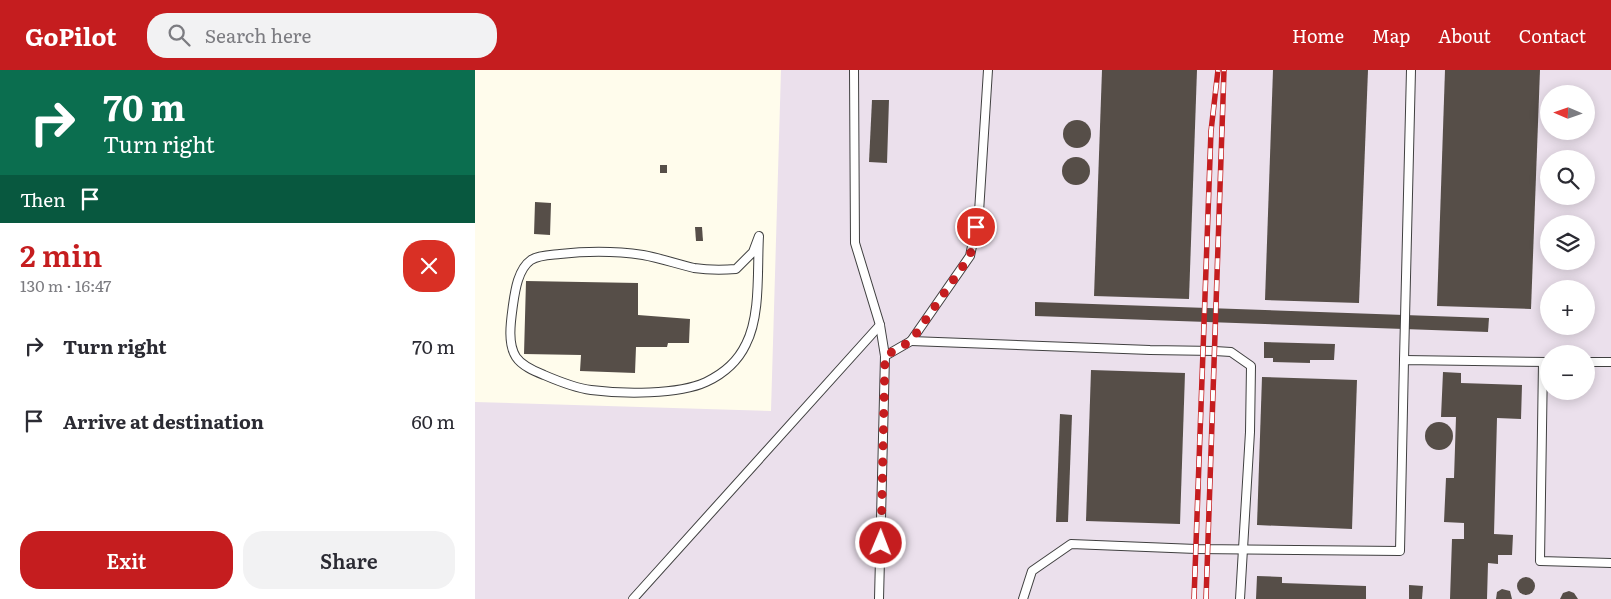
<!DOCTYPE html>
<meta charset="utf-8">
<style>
:root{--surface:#fff;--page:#f2f2f3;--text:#2b2b33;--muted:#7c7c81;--accent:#c51d1f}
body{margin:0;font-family:Literata,serif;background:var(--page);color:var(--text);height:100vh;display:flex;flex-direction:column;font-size:19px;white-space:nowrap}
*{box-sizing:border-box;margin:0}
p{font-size:16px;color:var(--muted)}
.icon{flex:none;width:28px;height:28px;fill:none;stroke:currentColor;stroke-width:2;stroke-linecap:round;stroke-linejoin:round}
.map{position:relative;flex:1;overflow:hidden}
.sheet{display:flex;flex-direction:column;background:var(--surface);width:475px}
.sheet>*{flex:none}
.guide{background:#0b6e4f;color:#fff;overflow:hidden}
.needle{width:32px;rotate:272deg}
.buttons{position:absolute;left:1065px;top:15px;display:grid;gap:10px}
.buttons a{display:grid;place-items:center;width:55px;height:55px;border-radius:50%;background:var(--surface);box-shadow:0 2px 12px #0003;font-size:25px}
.pin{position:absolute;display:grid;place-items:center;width:42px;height:42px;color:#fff;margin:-21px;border:2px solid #fff;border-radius:50%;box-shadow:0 1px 5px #0007}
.me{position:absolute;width:55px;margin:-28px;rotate:1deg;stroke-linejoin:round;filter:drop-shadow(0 0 4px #0008)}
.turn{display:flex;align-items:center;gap:18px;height:105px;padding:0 20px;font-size:22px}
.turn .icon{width:65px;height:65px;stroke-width:2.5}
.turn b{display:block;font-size:35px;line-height:42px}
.then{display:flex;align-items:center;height:48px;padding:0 20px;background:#0003;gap:10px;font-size:19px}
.round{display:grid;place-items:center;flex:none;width:52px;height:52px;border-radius:20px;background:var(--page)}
.head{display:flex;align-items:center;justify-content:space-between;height:85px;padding:0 20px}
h1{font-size:30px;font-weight:600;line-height:38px;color:var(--accent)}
.button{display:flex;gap:10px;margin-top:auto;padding:10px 20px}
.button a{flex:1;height:58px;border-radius:20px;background:var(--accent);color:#fff;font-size:20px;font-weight:600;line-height:58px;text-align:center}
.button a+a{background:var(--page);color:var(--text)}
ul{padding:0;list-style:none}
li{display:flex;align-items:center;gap:15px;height:75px;padding:0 20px}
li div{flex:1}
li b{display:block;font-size:19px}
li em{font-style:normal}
header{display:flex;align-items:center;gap:30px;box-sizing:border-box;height:70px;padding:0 25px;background:var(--accent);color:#fff}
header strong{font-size:24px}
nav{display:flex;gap:28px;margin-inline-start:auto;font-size:18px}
.search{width:350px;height:45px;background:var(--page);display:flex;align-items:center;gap:12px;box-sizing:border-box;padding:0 18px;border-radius:20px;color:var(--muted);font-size:19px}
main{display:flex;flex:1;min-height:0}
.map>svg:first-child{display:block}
.industrial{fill:#ebe0ec;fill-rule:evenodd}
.building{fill:#564e48}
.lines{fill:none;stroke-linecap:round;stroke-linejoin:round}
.service-casing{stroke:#404040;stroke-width:10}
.service{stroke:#fff;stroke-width:8}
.rail-casing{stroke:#c51d1f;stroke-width:5.5}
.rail{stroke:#fff;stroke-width:4;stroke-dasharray:11;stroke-linecap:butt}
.route{stroke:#c51d1f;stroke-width:9;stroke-dasharray:0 16.2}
</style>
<header>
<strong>GoPilot</strong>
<div class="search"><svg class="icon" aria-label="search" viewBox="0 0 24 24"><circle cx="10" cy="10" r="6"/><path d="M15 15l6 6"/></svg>Search here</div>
<nav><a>Home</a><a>Map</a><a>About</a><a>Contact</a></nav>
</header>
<main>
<section class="sheet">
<div class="guide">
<div class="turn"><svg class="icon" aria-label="right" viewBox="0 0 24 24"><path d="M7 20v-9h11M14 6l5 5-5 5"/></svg><div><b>70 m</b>Turn right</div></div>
<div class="then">Then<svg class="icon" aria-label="arrive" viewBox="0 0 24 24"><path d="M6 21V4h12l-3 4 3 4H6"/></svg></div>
</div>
<div class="head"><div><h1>2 min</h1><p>130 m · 16:47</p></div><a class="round" style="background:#d93025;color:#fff"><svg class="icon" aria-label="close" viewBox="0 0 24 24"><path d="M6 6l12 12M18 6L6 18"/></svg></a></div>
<ul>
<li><svg class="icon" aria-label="right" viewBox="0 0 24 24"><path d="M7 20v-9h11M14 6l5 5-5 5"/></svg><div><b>Turn right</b></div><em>70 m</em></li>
<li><svg class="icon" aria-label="arrive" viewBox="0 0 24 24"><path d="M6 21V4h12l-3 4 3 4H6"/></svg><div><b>Arrive at destination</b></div><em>60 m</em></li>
</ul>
<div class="button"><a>Exit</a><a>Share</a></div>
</section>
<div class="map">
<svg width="1136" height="529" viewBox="0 0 1136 529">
<rect width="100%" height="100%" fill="#fffcec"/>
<path class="industrial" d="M 306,0 L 1136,0 L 1136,529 L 0,529 L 0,332 L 296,341 ZM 1074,24 L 1111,24 L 1111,61 L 1074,61 ZM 1074,89 L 1111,89 L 1111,126 L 1074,126 ZM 1074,154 L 1111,154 L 1111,191 L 1074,191 ZM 1074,219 L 1111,219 L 1111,256 L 1074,256 ZM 1074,284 L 1111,284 L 1111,321 L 1074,321 Z"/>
<g class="building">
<path d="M 627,0 L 722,0 L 714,229 L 619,226 Z"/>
<path d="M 798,0 L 893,0 L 884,233 L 790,230 Z"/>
<path d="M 970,0 L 1065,0 L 1056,239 L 962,236 Z"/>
<path d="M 397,30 L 414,30 L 412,93 L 394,92 Z"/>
<circle cx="602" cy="64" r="14"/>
<circle cx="601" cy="101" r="14"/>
<rect x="185" y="95" width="7" height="8"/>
<path d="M 60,132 L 76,133 L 75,165 L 59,164 Z"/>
<path d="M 220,157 L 227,157 L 228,171 L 221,171 Z"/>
<path d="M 51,211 L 163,213 L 163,245 L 215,249 L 214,273 L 193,273 L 192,277 L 161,277 L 160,303 L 105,301 L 106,285 L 49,284 Z"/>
<path d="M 560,232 L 1014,248 L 1013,262 L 560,246 Z"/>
<path d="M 789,272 L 860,274 L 859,290 L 835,290 L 835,293 L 798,292 L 798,288 L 789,288 Z"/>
<path d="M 616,300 L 710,303 L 705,454 L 611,451 Z"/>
<path d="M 968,302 L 986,303 L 986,313 L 1047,315 L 1046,349 L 1022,348 L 1019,464 L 1038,465 L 1037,485 L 1023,485 L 1023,494 L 1013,493 L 1012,529 L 975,529 L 977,469 L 989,469 L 989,453 L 969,452 L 971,408 L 979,408 L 981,347 L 966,347 Z"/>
<path d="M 787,307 L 882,310 L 877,459 L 782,455 Z"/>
<path d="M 585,344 L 597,345 L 593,452 L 581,452 Z"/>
<circle cx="964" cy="366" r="14"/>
<path d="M 782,506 L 807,507 L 807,513 L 891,516 L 891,529 L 781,529 Z"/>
<circle cx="1051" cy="516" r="9"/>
<path d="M 934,515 L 948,516 L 947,529 L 934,529 Z"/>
<path d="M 1027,519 L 1035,521 L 1037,529 L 1021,529 L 1022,522 Z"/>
<path d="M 1094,521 L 1099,523 L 1103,529 L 1085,529 L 1088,523 Z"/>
</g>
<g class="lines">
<defs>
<g id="service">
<path d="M 379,0 L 380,173 L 405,255 L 410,286 L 404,529"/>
<path d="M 284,166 C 282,199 286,245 271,274 C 263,291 248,304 231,312 C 203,325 147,324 116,320 C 100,318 83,311 69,305 C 59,301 47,296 41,287 C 32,273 36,250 38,235 C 40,221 43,199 56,190 C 64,185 77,185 85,184 C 112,181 141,181 168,185 C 185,188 202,194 219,198 C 233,200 247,200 261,199 L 278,182 Z"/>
<path d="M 436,271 L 675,280 L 740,281 L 756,282 L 776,296 L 775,362 L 765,529"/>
<path d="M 410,286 L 436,271 L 495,186 L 504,142 L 513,0"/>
<path d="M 929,290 L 936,0"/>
<path d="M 1068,292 L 1065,491 L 1136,493"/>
<path d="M 1111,292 L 1136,292"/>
<path d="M 158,529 L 405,255"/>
<path d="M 548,529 L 557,501 L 596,474 L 721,479 L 925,481 L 929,290 L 1074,292"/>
</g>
</defs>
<use href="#service" class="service-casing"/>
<use href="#service" class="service"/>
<defs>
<g id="rail">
<path d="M 719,529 L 736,61 L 743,0"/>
<path d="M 731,529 L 749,0"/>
</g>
</defs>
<use href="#rail" class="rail-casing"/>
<use href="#rail" class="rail"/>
</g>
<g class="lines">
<path class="route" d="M 406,473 L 410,286 L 436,271 L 495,186 L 501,157"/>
</g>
</svg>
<div class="buttons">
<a><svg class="needle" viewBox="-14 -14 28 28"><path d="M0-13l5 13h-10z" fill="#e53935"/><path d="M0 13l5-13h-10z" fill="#7c7c81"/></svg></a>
<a><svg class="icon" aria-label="search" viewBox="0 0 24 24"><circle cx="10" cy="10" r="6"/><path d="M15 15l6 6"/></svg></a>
<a><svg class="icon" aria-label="layers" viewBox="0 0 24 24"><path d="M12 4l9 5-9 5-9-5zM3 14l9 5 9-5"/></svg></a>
<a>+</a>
<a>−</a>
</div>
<div class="pin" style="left:501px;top:157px;background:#d93025"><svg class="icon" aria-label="arrive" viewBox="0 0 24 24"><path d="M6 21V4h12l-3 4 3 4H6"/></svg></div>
<svg class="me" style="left:406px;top:473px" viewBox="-20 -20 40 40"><circle r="17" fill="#c51d1f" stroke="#fff" stroke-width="3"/><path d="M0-11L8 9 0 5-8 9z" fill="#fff"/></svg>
</div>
</main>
